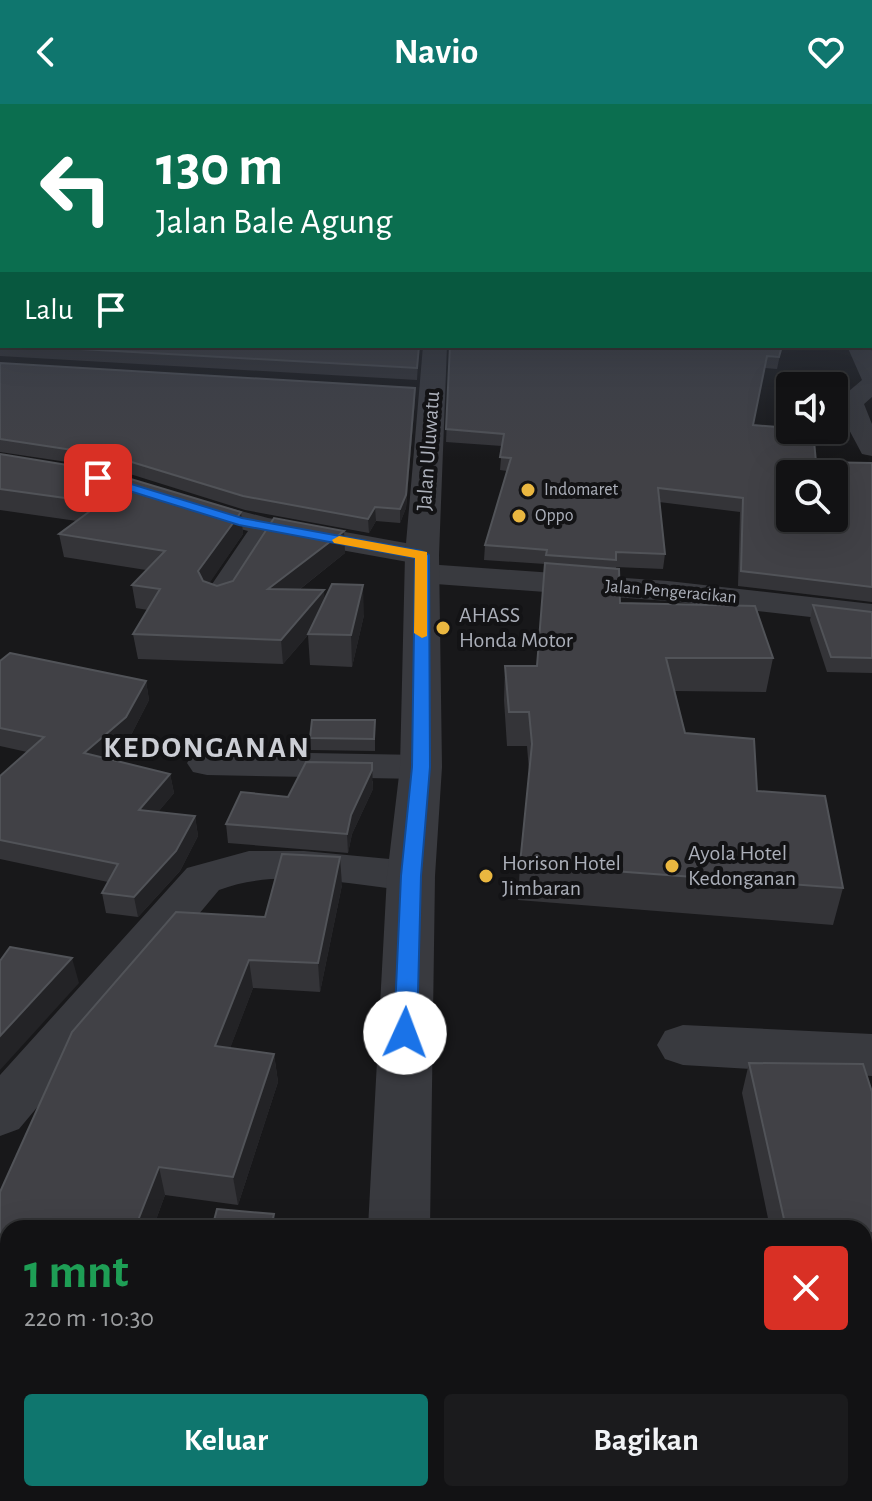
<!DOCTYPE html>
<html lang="id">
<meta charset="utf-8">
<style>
:root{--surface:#121214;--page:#1b1b1d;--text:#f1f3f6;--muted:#9c9ea0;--line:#313234;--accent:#0f766e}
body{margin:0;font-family:"Alegreya Sans",sans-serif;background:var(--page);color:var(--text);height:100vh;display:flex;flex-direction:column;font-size:30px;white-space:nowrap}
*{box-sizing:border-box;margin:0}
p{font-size:26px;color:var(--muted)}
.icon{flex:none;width:44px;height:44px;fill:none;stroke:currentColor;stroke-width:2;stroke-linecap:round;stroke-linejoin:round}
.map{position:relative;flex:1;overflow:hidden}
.side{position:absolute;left:0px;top:1116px;width:872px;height:282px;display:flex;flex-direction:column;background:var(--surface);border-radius:24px 24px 0 0;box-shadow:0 8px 32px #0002,0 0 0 2px var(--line)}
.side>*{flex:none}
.hud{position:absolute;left:0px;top:0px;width:872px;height:244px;box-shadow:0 8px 32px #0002,0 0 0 2px var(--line);background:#0b6e4f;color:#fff;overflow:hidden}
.buttons{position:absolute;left:776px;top:268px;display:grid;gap:16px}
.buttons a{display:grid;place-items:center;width:72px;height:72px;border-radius:8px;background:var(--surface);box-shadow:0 8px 32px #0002,0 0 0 2px var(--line);font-size:40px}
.pin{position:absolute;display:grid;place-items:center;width:68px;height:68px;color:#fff;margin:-34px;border-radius:16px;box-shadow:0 4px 12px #0006}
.me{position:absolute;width:88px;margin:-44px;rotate:2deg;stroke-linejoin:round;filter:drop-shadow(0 0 6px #0008)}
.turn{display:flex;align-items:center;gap:28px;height:168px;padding:0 24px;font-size:36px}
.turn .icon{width:104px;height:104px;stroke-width:2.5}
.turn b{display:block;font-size:56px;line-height:68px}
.then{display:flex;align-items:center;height:76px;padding:0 24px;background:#0003;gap:16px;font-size:30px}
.round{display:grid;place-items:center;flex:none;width:84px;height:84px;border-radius:8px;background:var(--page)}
.summary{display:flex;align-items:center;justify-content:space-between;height:136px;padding:0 24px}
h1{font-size:48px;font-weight:700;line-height:60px;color:#1e9e55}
.action{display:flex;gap:16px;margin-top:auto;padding:16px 24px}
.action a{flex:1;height:92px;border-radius:8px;background:var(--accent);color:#fff;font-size:32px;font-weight:700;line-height:92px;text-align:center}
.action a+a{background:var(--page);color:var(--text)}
header{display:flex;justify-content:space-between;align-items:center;height:104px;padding:0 24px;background:var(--accent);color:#fff;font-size:36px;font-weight:700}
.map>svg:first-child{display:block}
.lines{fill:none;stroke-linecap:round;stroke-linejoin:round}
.path{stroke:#3f4146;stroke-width:3;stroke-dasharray:2 3;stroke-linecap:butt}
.service{fill:#393a3f;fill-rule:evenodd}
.minor{fill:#393a3f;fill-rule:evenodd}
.tertiary{fill:#393a3f;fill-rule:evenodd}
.wall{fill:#343438}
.shaded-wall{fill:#232326}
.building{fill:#414146;stroke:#515358;stroke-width:2;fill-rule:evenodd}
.route{fill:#1a73e8;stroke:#114b97;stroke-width:2}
.slow{fill:#f59e0b}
.poi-dot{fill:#eab740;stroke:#131315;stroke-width:3}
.labels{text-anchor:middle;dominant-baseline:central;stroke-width:8;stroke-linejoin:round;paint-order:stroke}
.far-poi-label{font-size:18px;fill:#abafb9;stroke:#131315;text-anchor:start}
.far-street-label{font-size:18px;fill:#abafb9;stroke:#131315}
.street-label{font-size:22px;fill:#abafb9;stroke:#131315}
.poi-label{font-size:22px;fill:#abafb9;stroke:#131315;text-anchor:start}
.district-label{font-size:30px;font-weight:bold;letter-spacing:2px;fill:#ccced5;stroke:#131315}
</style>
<header><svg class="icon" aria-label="back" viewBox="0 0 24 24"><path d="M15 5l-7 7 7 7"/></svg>Navio<svg class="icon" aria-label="heart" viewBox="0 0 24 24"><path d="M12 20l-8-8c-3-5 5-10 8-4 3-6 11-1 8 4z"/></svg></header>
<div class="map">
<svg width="872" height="1397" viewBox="0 0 872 1397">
<rect width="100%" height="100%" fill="#18181a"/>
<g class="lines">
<path class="path" d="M 796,271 L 834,270"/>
<rect class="service" x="870" y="161" width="2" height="6"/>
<g class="minor">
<path d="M 847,242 L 869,242 L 872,247 L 872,293 L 864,300 L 872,320 L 872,352 L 862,350 L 838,305 L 842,293 L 862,276 Z"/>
<path d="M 187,393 L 268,414 L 433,444 L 438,451 L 433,458 L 426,460 L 668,477 L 872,500 L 872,520 L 668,497 L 422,479 L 411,476 L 406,469 L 411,462 L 419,460 L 274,434 L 233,499 L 221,502 L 209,499 L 204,492 L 248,427 L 177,408 L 172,402 L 177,396 Z"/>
<path d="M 207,647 L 421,651 L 435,654 L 441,663 L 435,672 L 421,675 L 207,671 L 193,668 L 187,659 L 193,650 Z"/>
<path d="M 249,747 L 304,747 L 411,757 L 427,761 L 434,772 L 427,783 L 411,787 C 350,781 278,763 219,786 L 19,1025 L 0,1032 L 0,971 L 187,764 Z"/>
<path d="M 683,921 L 872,930 L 872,972 L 683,961 L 665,955 L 657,941 L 665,927 Z"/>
<path d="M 0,1329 L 8,1330 L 8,1390 L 32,1390 L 15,1397 L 0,1397 Z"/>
<path d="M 196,1390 L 326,1390 L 329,1397 L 198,1397 Z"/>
</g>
<g class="tertiary">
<path d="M 423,242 L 447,242 L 439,451 L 442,663 L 435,772 L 430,1124 L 368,1124 L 387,772 L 400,663 L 405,451 Z"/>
<path d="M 353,1390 L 427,1390 L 426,1397 L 352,1397 Z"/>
</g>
</g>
<g class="wall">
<path d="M 2,207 L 2,242 L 419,242 L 417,276 L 0,252 L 0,208 Z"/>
<path d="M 450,242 L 590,242 L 589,244 L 659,245 L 782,242 L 777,265 L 765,264 L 753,321 L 816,358 L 872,359 L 872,498 L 738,482 L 740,408 L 659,398 L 665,450 L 663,465 L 616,463 L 616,464 L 620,499 L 773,554 L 766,588 L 675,587 L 685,629 L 757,687 L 843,784 L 833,821 L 518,796 L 520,760 L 529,667 L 527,642 L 507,642 L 504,596 L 505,562 L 537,562 L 545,460 L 484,456 L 485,441 L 507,367 L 500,366 L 502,342 L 446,338 Z"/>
<path d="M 0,259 L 415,296 L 406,404 L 400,419 L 376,417 L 369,429 L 245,406 L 114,365 L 0,348 Z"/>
<path d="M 0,350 L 241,408 L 243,430 L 209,479 L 217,482 L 233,477 L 344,427 L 345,449 L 299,486 L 325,494 L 364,511 L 352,563 L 310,561 L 308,531 L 283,560 L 138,555 L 133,530 L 148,506 L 136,504 L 132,481 L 146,466 L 64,453 L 59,430 L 77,417 L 0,406 Z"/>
<path d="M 813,501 L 872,508 L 872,569 L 827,568 L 810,516 Z"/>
<path d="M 0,557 L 146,577 L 149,596 L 130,633 L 105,654 L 170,670 L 174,689 L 158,708 L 195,712 L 198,732 L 180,767 L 138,813 L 106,809 L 102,789 L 108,778 L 0,755 L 0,672 L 27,648 L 0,642 Z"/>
<path d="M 375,616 L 375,647 L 311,646 L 310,634 Z"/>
<path d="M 373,677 L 373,685 L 352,730 L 348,749 L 228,739 L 226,720 L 288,693 Z"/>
<path d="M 342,781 L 320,888 L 253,884 L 230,944 L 274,950 L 278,978 L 238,1101 L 165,1091 L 153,1124 L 8,1124 L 8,1274 L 0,1273 L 0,1088 L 265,813 Z"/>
<path d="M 749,959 L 872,988 L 872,1156 L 864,1156 L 864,1124 L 770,1124 L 742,989 Z"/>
<path d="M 864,1173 L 872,1201 L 872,1234 L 865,1249 L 864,1249 Z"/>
</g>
<g class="shaded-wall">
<path d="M 415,284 L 415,296 L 406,404 L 400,419 L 400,405 Z"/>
<path d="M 375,403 L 376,417 L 369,429 L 368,415 Z"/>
<path d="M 241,408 L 243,430 L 202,490 L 198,467 Z"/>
<path d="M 344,427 L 345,449 L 271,508 L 268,485 Z"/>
<path d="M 363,481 L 364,511 L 352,563 L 351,531 Z"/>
<path d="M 324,486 L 326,510 L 283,560 L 281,536 Z"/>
<path d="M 146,577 L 149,596 L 130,633 L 88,669 L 84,649 Z"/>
<path d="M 372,659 L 373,685 L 352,730 L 348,749 L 347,730 L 351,711 Z"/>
<path d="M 170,670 L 174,689 L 143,726 L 139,706 Z"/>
<path d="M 195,712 L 198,732 L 180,767 L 138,813 L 134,793 Z"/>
<path d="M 340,753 L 342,781 L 320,888 L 318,859 Z"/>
<path d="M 72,854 L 79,879 L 0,966 L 0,932 Z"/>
<path d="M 249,856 L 253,884 L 220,971 L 215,942 Z"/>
<path d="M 274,950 L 278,978 L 238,1101 L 233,1073 Z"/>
<path d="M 159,1063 L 165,1091 L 153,1124 L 135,1124 Z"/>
<path d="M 274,1110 L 276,1124 L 271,1124 Z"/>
<path d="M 2,1243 L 8,1257 L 8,1265 L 0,1248 Z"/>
</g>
<g class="building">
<path d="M 1,159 L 2,159 L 2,196 L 2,193 L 0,194 Z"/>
<path d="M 2,207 L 2,241 L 0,240 L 0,208 Z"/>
<path d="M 28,242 L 419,242 L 417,264 Z"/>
<path d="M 450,242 L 584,242 L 583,244 L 659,245 L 661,242 L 782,242 L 779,253 L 767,252 L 753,321 L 790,324 L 790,326 L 813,326 L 816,358 L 872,359 L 872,483 L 741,467 L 743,394 L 658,384 L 665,450 L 616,448 L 616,456 L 546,451 L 547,446 L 485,441 L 511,354 L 500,353 L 504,330 L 446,325 ZM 790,370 L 834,370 L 834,414 L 790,414 Z"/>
<path d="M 0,259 L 415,284 L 406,391 L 400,405 L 375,403 L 368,415 L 243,392 L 112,352 L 0,335 Z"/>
<path d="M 0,350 L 104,367 L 241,408 L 198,467 L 203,477 L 217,482 L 233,477 L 274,414 L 344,427 L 268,485 L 324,486 L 281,536 L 133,530 L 160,485 L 132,481 L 165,447 L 59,430 L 101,399 L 0,385 Z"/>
<path d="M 545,459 L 619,465 L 620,499 L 755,502 L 773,554 L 666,554 L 685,629 L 754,635 L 757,687 L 825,692 L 843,784 L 520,760 L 532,640 L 529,608 L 509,608 L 505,562 L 537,562 Z"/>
<path d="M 332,480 L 363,481 L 351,531 L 308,530 Z"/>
<path d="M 813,501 L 872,508 L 872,554 L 831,553 Z"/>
<path d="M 10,549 L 146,577 L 126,613 L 84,649 L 170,670 L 139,706 L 195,712 L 176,747 L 134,793 L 102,789 L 118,760 L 0,736 L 0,672 L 44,633 L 0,624 L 0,557 Z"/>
<path d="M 312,616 L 375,616 L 374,635 L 310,634 Z"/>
<path d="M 306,658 L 372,659 L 372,666 L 351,711 L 347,730 L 226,720 L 241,688 L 288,693 Z"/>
<path d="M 282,750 L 340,753 L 318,859 L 249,856 L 215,942 L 274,950 L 233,1073 L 159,1063 L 135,1124 L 8,1124 L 8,1244 L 2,1243 L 0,1248 L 0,1088 L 72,928 L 176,808 L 265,813 Z"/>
<path d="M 10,843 L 72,854 L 0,932 L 0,857 Z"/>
<path d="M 749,959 L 863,960 L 872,988 L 872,1127 L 864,1127 L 864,1124 L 786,1124 Z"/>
<path d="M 217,1105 L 274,1110 L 271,1124 L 212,1124 Z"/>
<path d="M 864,1173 L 872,1201 L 872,1221 L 864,1221 Z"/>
</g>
<linearGradient id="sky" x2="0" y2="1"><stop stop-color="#0d0d0e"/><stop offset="0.45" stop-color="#373d49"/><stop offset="1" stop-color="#373d49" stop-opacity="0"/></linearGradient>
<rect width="872" height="355" fill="url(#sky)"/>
<path class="route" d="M 94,371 L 102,371 L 242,414 L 422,447 L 429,451 L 430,663 L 421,772 L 417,929 L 413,935 L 405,937 L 397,935 L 394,929 L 401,772 L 412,663 L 415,454 L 239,421 L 94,376 Z"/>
<path class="slow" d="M 339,432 L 427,448 L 427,532 L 422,534 L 414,529 L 415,454 L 334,439 L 332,436 Z"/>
<g class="poi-dot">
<circle cx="528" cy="386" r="8"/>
<circle cx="519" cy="412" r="8"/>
<circle cx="443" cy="524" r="8"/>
<circle cx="672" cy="762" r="8"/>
<circle cx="486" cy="772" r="8"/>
</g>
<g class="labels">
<g class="far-poi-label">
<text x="544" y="386">Indomaret</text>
<text x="535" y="412">Oppo</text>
</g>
<g class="far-street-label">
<text transform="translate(671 488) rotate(5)">Jalan Pengeracikan</text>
</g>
<g class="street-label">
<text transform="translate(428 347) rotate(-86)">Jalan Uluwatu</text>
</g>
<g class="poi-label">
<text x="459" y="511">AHASS<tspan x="459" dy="25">Honda Motor</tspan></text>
<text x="688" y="749">Ayola Hotel<tspan x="688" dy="25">Kedonganan</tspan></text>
<text x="502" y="759">Horison Hotel<tspan x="502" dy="25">Jimbaran</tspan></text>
</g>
<g class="district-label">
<text x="207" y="644">KEDONGANAN</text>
</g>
</g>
</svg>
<div class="buttons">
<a><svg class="icon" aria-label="sound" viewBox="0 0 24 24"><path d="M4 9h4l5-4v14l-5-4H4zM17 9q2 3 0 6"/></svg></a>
<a><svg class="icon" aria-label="search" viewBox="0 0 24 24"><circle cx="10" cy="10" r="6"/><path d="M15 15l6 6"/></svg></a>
</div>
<div class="pin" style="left:98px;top:374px;background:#d93025"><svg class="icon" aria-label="arrive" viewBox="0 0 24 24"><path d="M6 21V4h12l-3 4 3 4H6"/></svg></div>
<svg class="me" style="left:405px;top:929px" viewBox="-20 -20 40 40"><circle r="19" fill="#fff"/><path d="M0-13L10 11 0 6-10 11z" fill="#1a73e8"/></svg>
<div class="hud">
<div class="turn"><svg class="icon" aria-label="left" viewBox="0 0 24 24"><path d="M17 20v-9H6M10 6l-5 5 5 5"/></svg><div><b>130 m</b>Jalan Bale Agung</div></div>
<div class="then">Lalu<svg class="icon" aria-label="arrive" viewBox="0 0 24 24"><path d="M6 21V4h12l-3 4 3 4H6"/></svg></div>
</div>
<section class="side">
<div class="summary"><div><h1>1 mnt</h1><p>220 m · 10:30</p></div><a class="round" style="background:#d93025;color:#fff"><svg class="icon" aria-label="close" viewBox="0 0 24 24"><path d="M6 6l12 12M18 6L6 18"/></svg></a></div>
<div class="action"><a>Keluar</a><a>Bagikan</a></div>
</section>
</div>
